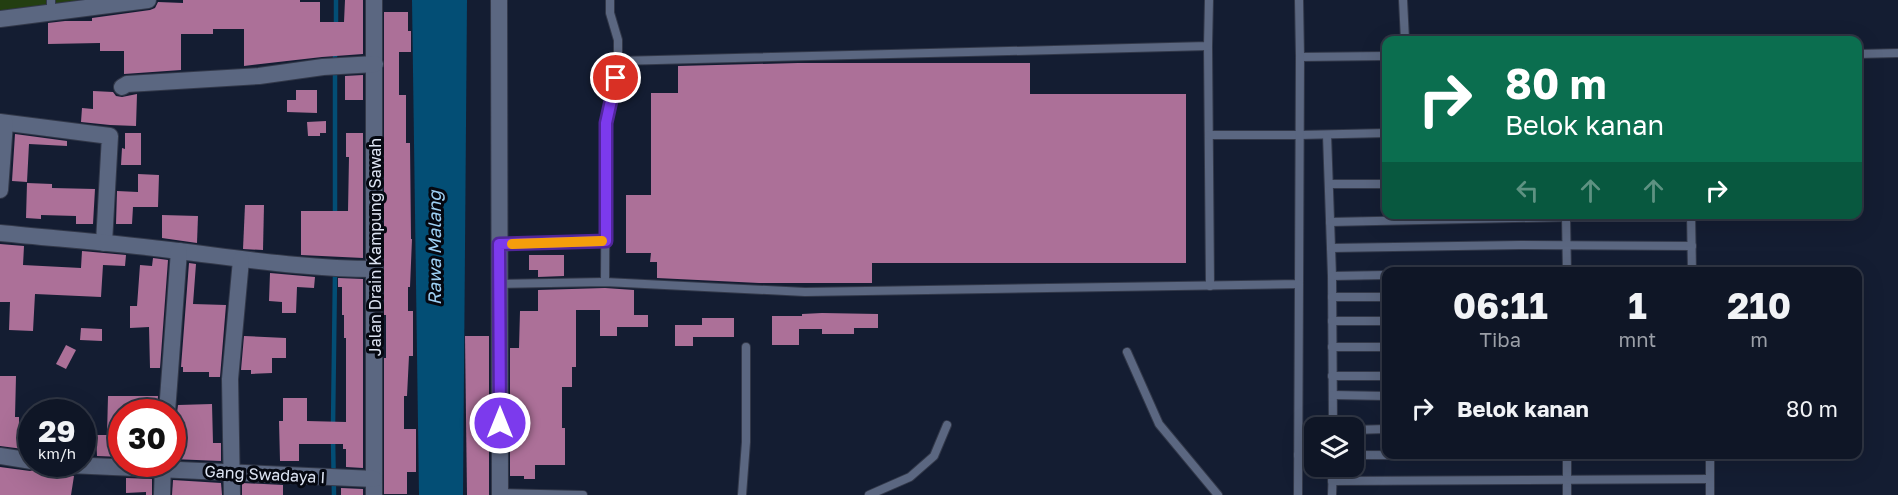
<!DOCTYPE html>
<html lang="id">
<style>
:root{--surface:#0f1626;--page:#1d2332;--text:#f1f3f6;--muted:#9b9fa7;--line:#2f3543}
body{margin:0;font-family:"Golos Text",sans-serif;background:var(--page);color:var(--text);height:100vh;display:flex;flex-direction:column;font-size:22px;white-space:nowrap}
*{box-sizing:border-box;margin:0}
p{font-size:20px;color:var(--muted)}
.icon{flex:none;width:33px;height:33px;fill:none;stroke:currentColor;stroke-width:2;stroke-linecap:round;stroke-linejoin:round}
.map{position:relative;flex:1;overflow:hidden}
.sheet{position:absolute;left:1382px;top:267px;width:480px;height:192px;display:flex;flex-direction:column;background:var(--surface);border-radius:12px;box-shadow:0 6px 24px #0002,0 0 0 2px var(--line)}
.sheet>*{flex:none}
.banner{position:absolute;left:1382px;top:36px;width:480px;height:183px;border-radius:12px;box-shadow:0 6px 24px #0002,0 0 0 2px var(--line);background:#0b6e4f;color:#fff;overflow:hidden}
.buttons{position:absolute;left:1304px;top:417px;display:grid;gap:12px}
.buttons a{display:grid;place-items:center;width:60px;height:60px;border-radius:12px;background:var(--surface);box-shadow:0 6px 24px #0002,0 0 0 2px var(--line);font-size:30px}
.speed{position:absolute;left:18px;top:399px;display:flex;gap:12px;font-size:30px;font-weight:700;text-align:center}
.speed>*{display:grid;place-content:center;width:78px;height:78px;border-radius:50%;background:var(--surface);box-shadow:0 6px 24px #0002,0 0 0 2px var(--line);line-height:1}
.speed small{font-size:15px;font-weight:400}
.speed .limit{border:9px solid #d22;background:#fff;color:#111}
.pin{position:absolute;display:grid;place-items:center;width:51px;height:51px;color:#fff;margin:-26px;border:3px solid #fff;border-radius:50%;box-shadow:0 2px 6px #0007}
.me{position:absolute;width:66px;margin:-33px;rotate:0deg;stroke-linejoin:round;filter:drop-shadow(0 0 4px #0008)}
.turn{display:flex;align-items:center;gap:21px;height:126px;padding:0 24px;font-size:27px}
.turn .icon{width:78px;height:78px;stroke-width:2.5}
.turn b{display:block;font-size:42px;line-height:51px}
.lanes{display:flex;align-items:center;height:57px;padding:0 24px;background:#0003;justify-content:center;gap:30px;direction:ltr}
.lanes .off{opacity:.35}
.eta{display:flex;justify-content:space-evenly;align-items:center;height:102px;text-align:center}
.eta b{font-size:36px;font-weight:700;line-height:42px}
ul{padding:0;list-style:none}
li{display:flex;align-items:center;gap:18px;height:78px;padding:0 24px}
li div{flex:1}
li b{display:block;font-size:22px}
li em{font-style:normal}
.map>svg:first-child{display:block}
.green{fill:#233e11}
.water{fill:#034e75}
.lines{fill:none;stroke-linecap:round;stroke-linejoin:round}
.stream{stroke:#034e75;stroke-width:4.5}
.building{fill:#ac7098}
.service-casing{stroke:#323849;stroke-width:10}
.minor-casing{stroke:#323849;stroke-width:18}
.service{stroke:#5b6781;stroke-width:8}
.minor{stroke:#5b6781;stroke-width:16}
.route-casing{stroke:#51269a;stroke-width:15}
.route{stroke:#7c3aed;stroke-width:10}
.slow{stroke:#f59e0b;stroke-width:10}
.labels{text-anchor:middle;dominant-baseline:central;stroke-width:6;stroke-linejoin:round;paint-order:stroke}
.street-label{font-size:16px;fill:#dde4f3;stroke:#050811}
.water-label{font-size:18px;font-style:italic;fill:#9ed0f4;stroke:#050811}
</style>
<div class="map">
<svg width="1898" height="495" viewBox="0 0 1898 495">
<rect width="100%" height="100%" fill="#141d32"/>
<path class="green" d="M 0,0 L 94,0 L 0,12 Z"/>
<path class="water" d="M 412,0 L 467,0 L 463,495 L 419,495 Z"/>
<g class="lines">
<g class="stream">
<path d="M 336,27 L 336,0"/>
<path d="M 335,216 L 335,51"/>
<path d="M 333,426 L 335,273"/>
<path d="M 333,438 L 334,495"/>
</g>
</g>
<g class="building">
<path d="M 183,0 L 300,0 L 300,2 L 320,2 L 320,22 L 344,22 L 345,0 L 363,0 L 363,54 L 322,57 L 244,66 L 244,29 L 213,29 L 213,34 L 181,34 L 181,70 L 124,74 L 124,51 L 100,51 L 100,43 L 48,44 L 48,23 L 65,21 L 92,21 L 92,18 L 150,10 L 155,8 L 158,2 L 183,3 Z"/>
<path d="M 384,12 L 408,12 L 408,31 L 411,31 L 411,52 L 399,52 L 399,95 L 406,95 L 406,143 L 410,143 L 411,239 L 412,239 L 410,287 L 408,287 L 408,311 L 413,311 L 413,356 L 409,356 L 407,396 L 404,396 L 404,429 L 416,429 L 416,472 L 407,472 L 407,494 L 384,494 L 384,358 L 386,358 L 386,315 L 384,315 Z"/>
<path d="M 798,63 L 1030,63 L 1030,94 L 1186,94 L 1186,263 L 872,263 L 872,283 L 759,283 L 657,278 L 657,262 L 650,262 L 651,253 L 626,253 L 626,195 L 651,195 L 651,93 L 678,93 L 678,66 Z"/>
<path d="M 363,75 L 363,100 L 345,100 L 345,76 Z"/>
<path d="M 296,90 L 317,90 L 317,113 L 287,112 L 287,100 L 296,100 Z"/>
<path d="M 93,91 L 113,92 L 116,96 L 122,97 L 137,94 L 136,126 L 110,125 L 81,122 L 82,108 L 93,109 Z"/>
<path d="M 326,121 L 326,133 L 320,133 L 320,136 L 308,136 L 307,122 Z"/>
<path d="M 125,133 L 141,133 L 141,165 L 121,165 L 122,148 L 125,149 Z"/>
<path d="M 346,133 L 363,133 L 363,258 L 301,255 L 301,211 L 348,211 L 349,157 L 346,157 Z"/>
<path d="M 15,134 L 67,141 L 67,146 L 29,144 L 27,182 L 12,181 Z"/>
<path d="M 138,174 L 159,175 L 158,207 L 133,207 L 132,224 L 116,224 L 117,191 L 138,192 Z"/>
<path d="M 27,183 L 52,184 L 52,188 L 95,189 L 93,224 L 76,224 L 76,216 L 41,215 L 41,219 L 26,218 Z"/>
<path d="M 245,205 L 264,205 L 263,250 L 243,249 Z"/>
<path d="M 162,215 L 198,216 L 197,243 L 162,238 Z"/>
<path d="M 0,244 L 24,246 L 23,265 L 81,268 L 82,251 L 126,255 L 125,266 L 103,265 L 101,297 L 35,294 L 33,331 L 9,330 L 10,302 L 0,302 Z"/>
<path d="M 529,255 L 564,255 L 564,276 L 538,277 L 538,270 L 529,270 Z"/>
<path d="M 153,258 L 168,260 L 160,368 L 150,368 L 149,327 L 130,328 L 130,306 L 137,306 L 140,265 L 152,266 Z"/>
<path d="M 189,263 L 196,264 L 193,304 L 226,305 L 220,377 L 209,377 L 209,372 L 183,372 L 183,367 L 181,367 Z"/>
<path d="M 270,273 L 315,277 L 314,288 L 297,287 L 296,313 L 282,313 L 282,302 L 269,301 Z"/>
<path d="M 338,278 L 363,279 L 363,468 L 346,467 L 346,449 L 343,449 L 343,444 L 299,444 L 299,461 L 280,461 L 279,421 L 283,421 L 283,398 L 307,398 L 307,421 L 346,422 L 346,338 L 344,338 L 344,315 L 342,315 L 342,287 L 338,287 Z"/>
<path d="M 605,288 L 634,290 L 634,315 L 648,315 L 648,327 L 617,327 L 617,336 L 600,336 L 600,310 L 576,310 L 576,367 L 572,367 L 572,387 L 562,387 L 562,428 L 565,428 L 565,465 L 535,465 L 535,479 L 524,479 L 524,476 L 510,476 L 510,348 L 519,348 L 520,311 L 538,311 L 538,290 Z"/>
<path d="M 822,313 L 878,314 L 878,328 L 854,328 L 854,334 L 822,334 L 822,329 L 799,329 L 799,345 L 772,345 L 772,316 L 802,316 L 802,314 Z"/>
<path d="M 702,318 L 734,318 L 734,337 L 693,337 L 693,346 L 675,346 L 675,325 L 702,325 Z"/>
<path d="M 81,328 L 102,329 L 102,341 L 80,340 Z"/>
<path d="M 244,336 L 286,338 L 286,358 L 272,358 L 272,373 L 251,374 L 251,370 L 241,370 Z"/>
<path d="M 465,336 L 489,336 L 489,495 L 467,495 Z"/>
<path d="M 66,345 L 76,350 L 66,369 L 56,364 Z"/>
<path d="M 0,376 L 16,376 L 15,417 L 19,417 L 19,430 L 31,430 L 31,450 L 0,446 Z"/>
<path d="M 108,396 L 158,396 L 157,412 L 122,412 L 122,457 L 97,456 L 96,435 L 107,435 Z"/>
<path d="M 212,404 L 213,443 L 221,443 L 221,461 L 172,459 L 172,421 L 177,413 L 178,405 Z"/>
<path d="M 0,467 L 30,471 L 38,469 L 47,474 L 74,476 L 71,495 L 0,495 Z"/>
<path d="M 126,478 L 152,479 L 152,495 L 146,495 L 146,492 L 126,493 Z"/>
<path d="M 173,480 L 221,483 L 222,495 L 172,495 Z"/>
<path d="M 242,483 L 283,485 L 283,495 L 242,495 Z"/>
<path d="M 341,488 L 363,489 L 363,495 L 341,495 Z"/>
</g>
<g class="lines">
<defs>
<g id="service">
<path d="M 51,0 L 51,13"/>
<path d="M 1299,0 L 1300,57 L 1386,56"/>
<path d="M 1403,0 L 1405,40"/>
<path d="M 1208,46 L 1210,286"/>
<path d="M 1857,54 L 1898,53"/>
<path d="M 618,61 L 1208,46 L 1209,0"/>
<path d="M 1209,135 L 1299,135 L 1386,133"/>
<path d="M 1327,135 L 1332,276 L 1333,428"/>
<path d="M 1329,184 L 1386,184"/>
<path d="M 1691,214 L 1692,272"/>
<path d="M 1566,217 L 1567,272"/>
<path d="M 1330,222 L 1566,217 L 1692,217"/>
<path d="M 499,244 L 605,241"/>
<path d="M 1331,248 L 1520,245 L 1692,246"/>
<path d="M 1332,276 L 1386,275"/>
<path d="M 605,282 L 606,123 L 618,61 L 618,40 L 610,13 L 610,0"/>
<path d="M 499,284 L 605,282 L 805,292 L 1299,284 L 1300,57"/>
<path d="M 1332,297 L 1386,297"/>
<path d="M 1332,321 L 1386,321"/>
<path d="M 1332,347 L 1386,347"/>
<path d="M 1127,352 L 1159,424 L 1218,495"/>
<path d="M 1332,376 L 1386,376"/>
<path d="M 1333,395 L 1386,396"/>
<path d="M 1353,430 L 1386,429"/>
<path d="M 1567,454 L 1567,495"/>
<path d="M 1710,454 L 1710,495"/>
<path d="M 1298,455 L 1314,455"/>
<path d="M 1353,455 L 1710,456"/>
<path d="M 1332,481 L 1710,479"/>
<path d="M 500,493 L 583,495"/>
<path d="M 742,495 L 746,442 L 746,347"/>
<path d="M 869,495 L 910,477 L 934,456 L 947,425"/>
<path d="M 1298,495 L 1299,284"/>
<path d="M 1332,495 L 1333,466"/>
</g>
<g id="minor">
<path d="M 374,0 L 374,495"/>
<path d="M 499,0 L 500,495"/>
<path d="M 0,19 L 148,0"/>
<path d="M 122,87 L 127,84 L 259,76 L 323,67 L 375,64"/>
<path d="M 0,122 L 110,136 L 104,243"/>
<path d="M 0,190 L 5,123"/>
<path d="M 0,233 C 59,239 119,243 178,251 C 244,259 308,269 375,269"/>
<path d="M 167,412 L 179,251"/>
<path d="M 0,456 L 32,461"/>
<path d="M 47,464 L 374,479"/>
<path d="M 162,495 L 163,464"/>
<path d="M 232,495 L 230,379 L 241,260"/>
</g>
</defs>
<use href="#service" class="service-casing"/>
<use href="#minor" class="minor-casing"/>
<use href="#service" class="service"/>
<use href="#minor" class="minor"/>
</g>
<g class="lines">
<defs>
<path id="route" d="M 500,423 L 499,244 L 606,241 L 606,123 L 616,78"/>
</defs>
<use href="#route" class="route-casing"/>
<use href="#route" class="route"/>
<path class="slow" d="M 512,244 L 602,241"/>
</g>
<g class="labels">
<g class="street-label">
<text transform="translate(375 247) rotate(-90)">Jalan Drain Kampung Sawah</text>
<text transform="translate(265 474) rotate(3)">Gang Swadaya I</text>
</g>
<g class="water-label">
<text transform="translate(434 248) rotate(-90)">Rawa Malang</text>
</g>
</g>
</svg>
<div class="buttons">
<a><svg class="icon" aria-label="layers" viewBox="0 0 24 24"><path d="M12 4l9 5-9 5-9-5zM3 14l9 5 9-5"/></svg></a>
</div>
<div class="speed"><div>29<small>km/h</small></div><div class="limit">30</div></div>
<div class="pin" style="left:616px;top:78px;background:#d93025"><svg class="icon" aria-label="arrive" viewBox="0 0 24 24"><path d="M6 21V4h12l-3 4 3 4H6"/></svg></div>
<svg class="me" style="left:500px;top:423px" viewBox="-20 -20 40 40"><circle r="17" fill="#7c3aed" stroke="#fff" stroke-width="3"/><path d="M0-11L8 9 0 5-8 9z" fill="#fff"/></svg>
<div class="banner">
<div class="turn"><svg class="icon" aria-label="right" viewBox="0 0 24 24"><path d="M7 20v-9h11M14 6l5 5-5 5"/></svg><div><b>80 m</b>Belok kanan</div></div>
<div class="lanes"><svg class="icon off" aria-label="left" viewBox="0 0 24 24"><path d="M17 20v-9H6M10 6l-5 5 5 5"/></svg><svg class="icon off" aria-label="ahead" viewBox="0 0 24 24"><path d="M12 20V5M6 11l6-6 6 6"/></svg><svg class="icon off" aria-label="ahead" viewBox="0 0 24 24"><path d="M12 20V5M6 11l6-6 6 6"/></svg><svg class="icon" aria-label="right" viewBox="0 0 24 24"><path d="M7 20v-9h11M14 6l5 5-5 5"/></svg></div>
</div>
<section class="sheet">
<div class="eta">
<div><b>06:11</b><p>Tiba</p></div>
<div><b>1</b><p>mnt</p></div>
<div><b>210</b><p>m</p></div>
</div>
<ul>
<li><svg class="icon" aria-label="right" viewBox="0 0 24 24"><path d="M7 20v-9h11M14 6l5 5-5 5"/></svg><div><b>Belok kanan</b></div><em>80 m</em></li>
</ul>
</section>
</div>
